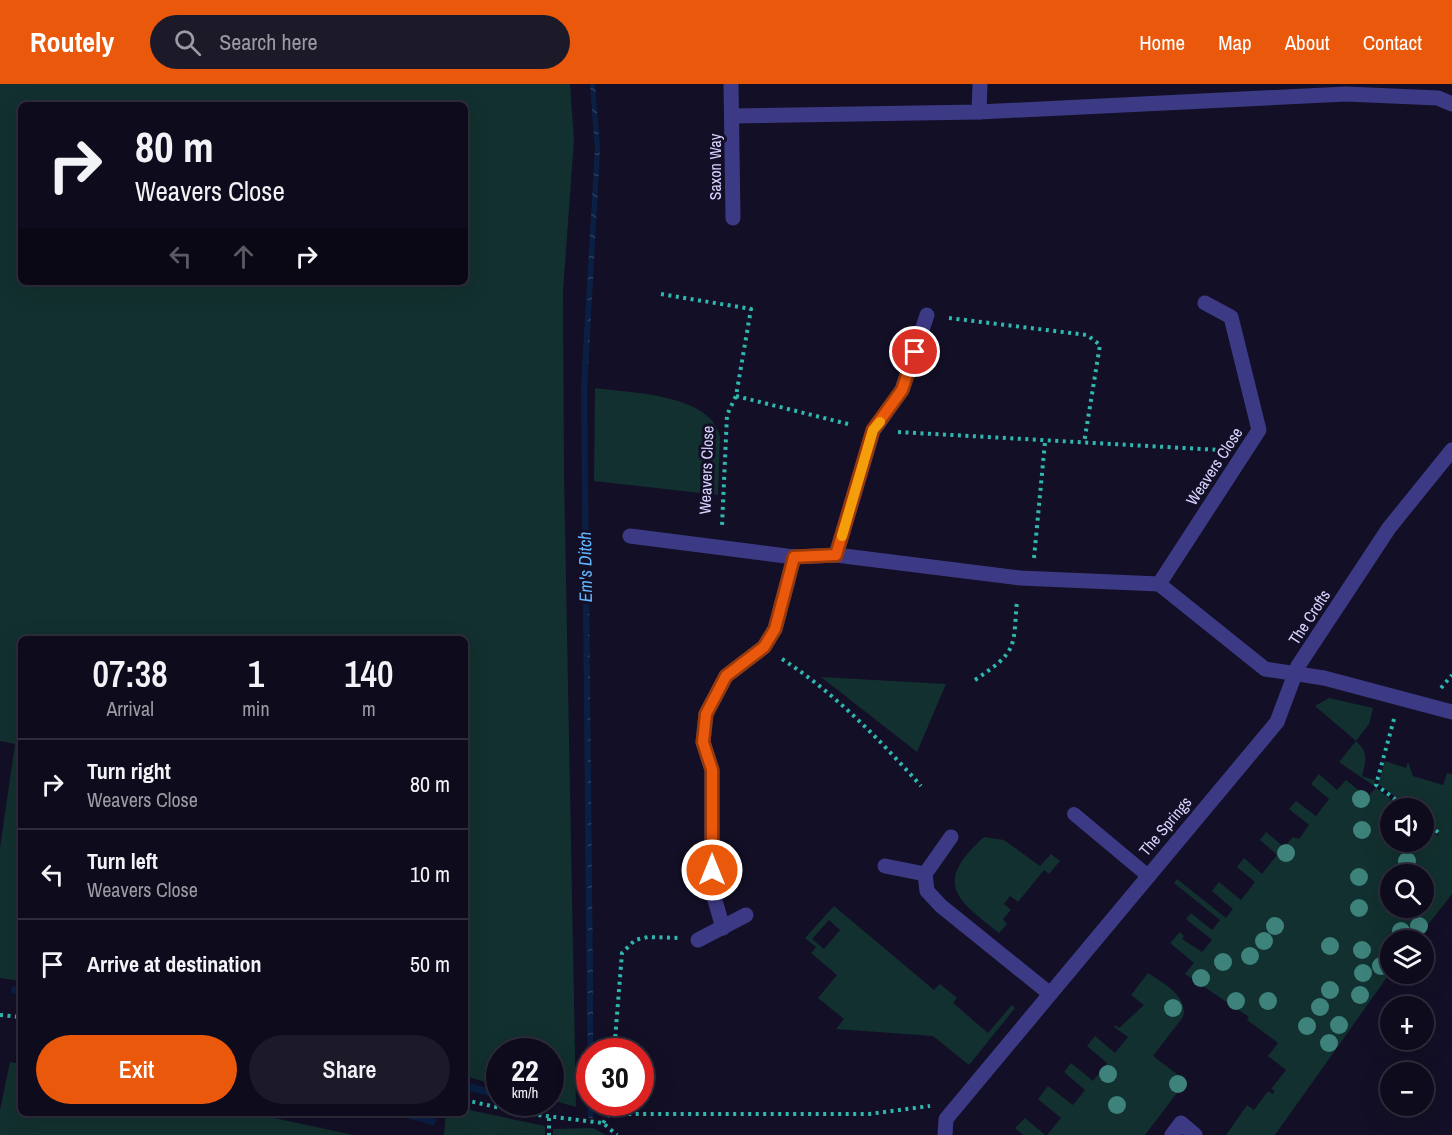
<!DOCTYPE html>
<meta charset="utf-8">
<style>
:root{--surface:#0e0b1c;--page:#1c1929;--text:#f1f3f6;--muted:#9b9ba3;--line:#2e2b3b;--accent:#ea580c}
body{margin:0;font-family:"Archivo Narrow",sans-serif;background:var(--page);color:var(--text);height:100vh;display:flex;flex-direction:column;font-size:22px;white-space:nowrap}
*{box-sizing:border-box;margin:0}
p{font-size:20px;color:var(--muted)}
.icon{flex:none;width:33px;height:33px;fill:none;stroke:currentColor;stroke-width:2;stroke-linecap:round;stroke-linejoin:round}
.map{position:relative;flex:1;overflow:hidden}
.side{position:absolute;left:18px;top:552px;width:450px;height:480px;display:flex;flex-direction:column;background:var(--surface);border-radius:9px;box-shadow:0 6px 24px #0002,0 0 0 2px var(--line)}
.side>*{flex:none}
.top-card{position:absolute;left:18px;top:18px;width:450px;height:183px;border-radius:9px;box-shadow:0 6px 24px #0002,0 0 0 2px var(--line);background:#0e0b1c;color:var(--text);overflow:hidden}
.controls{position:absolute;left:1380px;top:714px;display:grid;gap:12px}
.controls a{display:grid;place-items:center;width:54px;height:54px;border-radius:50%;background:var(--surface);box-shadow:0 6px 24px #0002,0 0 0 2px var(--line);font-size:30px}
.speed{position:absolute;left:486px;top:954px;display:flex;gap:12px;font-size:30px;font-weight:700;text-align:center}
.speed>*{display:grid;place-content:center;width:78px;height:78px;border-radius:50%;background:var(--surface);box-shadow:0 6px 24px #0002,0 0 0 2px var(--line);line-height:1}
.speed small{font-size:15px;font-weight:400}
.speed .limit{border:9px solid #d22;background:#fff;color:#111}
.pin{position:absolute;display:grid;place-items:center;width:51px;height:51px;color:#fff;margin:-26px;border:3px solid #fff;border-radius:50%;box-shadow:0 2px 6px #0007}
.me{position:absolute;width:66px;margin:-33px;rotate:0deg;stroke-linejoin:round;filter:drop-shadow(0 0 4px #0008)}
.turn{display:flex;align-items:center;gap:21px;height:126px;padding:0 18px;font-size:27px}
.turn .icon{width:78px;height:78px;stroke-width:2.5}
.turn b{display:block;font-size:42px;line-height:51px}
.lanes{display:flex;align-items:center;height:57px;padding:0 18px;background:#0003;justify-content:center;gap:30px;direction:ltr}
.lanes .off{opacity:.35}
.eta{display:flex;justify-content:space-evenly;align-items:center;height:102px;text-align:center}
.eta b{font-size:36px;font-weight:600;line-height:42px}
.cta{display:flex;gap:12px;margin-top:auto;padding:12px 18px}
.cta a{flex:1;height:69px;border-radius:36px;background:var(--accent);color:#fff;font-size:24px;font-weight:600;line-height:69px;text-align:center}
.cta a+a{background:var(--page);color:var(--text)}
ul{padding:0;list-style:none}
li{display:flex;align-items:center;gap:18px;height:90px;padding:0 18px;border-top:2px solid var(--line)}
li div{flex:1}
li b{display:block;font-size:22px}
li em{font-style:normal}
header{display:flex;align-items:center;gap:36px;box-sizing:border-box;height:84px;padding:0 30px;background:var(--accent);color:#fff}
header strong{font-size:28px}
nav{display:flex;gap:33px;margin-inline-start:auto;font-size:21px}
.search{width:420px;height:54px;background:var(--page);display:flex;align-items:center;gap:15px;box-sizing:border-box;padding:0 21px;border-radius:33px;color:var(--muted);font-size:22px}
.map>svg:first-child{display:block}
.green{fill:#12302f;fill-rule:evenodd}
.water{fill:url(#water-ripples)}
.lines{fill:none;stroke-linecap:round;stroke-linejoin:round}
.stream{stroke:#0a1f44;stroke-width:8}
.path{stroke:#2fb8b0;stroke-width:4;stroke-dasharray:3 4.5;stroke-linecap:butt}
.lane{stroke:#3d3a85;stroke-width:14}
.street{stroke:#3d3a85;stroke-width:15}
.tree{fill:#3d827b}
.route-casing{stroke:#983908;stroke-width:15}
.route{stroke:#ea580c;stroke-width:10}
.slow{stroke:#f59e0b;stroke-width:10}
.labels{text-anchor:middle;dominant-baseline:central;stroke-width:6;stroke-linejoin:round;paint-order:stroke}
.street-label{font-size:16px;fill:#d9d4ff;stroke:#130f26}
.water-label{font-size:18px;font-style:italic;fill:#62b6ff;stroke:#130f26}
</style>
<header>
<strong>Routely</strong>
<div class="search"><svg class="icon" aria-label="search" viewBox="0 0 24 24"><circle cx="10" cy="10" r="6"/><path d="M15 15l6 6"/></svg>Search here</div>
<nav><a>Home</a><a>Map</a><a>About</a><a>Contact</a></nav>
</header>
<div class="map">
<svg width="1452" height="1051" viewBox="0 0 1452 1051">
<defs>
<pattern id="water-ripples" width="26" height="14" patternUnits="userSpaceOnUse" patternTransform="scale(1.5)"><rect width="26" height="14" fill="#0a1f44"/><path d="M2 4q2-2 4 0t4 0M15 11q2-2 4 0t4 0" fill="none" stroke="#2d3f60"/></pattern>
</defs>
<rect width="100%" height="100%" fill="#130f26"/>
<g class="green">
<path d="M 0,0 L 570,0 L 574,56 L 563,207 L 564,389 L 576,1023 L 551,1016 L 550,968 L 500,968 L 499,1002 L 465,992 L 465,555 L 21,555 L 21,897 L 0,894 L 0,764 L 15,660 L 0,657 ZM 21,21 L 465,21 L 465,198 L 21,198 Z"/>
<path d="M 595,304 C 631,309 712,310 720,353 L 718,411 L 594,397 Z"/>
<path d="M 821,593 L 946,600 L 917,668 Z"/>
<path d="M 1329,614 L 1373,624 L 1369,640 L 1356,657 C 1369,669 1366,676 1362,692 L 1375,696 L 1374,702 L 1339,678 L 1356,657 L 1315,622 Z"/>
<path d="M 1385,677 L 1406,684 L 1408,678 L 1413,692 L 1443,701 L 1447,689 L 1452,690 L 1452,810 L 1416,856 L 1390,856 L 1390,889 L 1275,1051 L 1226,1051 L 1247,1021 L 1254,1026 L 1268,1007 L 1273,1010 L 1275,1007 L 1271,1005 L 1286,986 L 1268,972 L 1278,959 L 1247,936 L 1249,933 L 1185,890 L 1194,879 L 1170,859 L 1180,848 L 1184,852 L 1182,855 L 1202,868 L 1212,856 L 1186,835 L 1191,829 L 1212,846 L 1220,836 L 1174,799 L 1177,795 L 1226,834 L 1233,825 L 1212,807 L 1219,798 L 1241,816 L 1255,798 L 1237,783 L 1244,774 L 1262,790 L 1277,771 L 1260,756 L 1266,748 L 1284,763 L 1293,753 L 1299,755 L 1309,741 L 1289,725 L 1296,717 L 1316,732 L 1329,715 L 1311,700 L 1319,690 L 1337,706 L 1346,696 L 1367,713 L 1376,704 L 1402,724 L 1390,724 L 1390,758 L 1424,758 L 1424,742 L 1438,752 L 1439,746 L 1424,734 L 1424,724 L 1410,724 L 1378,700 ZM 1390,790 L 1424,790 L 1424,824 L 1390,824 Z"/>
<path d="M 984,753 L 1004,756 L 1040,782 L 1051,770 L 1060,777 L 1049,790 L 1044,786 L 1018,818 L 1010,812 L 1004,820 L 1011,826 L 1003,835 L 1007,840 L 999,849 C 957,816 932,800 984,753 Z"/>
<path d="M 834,822 L 934,906 L 940,900 L 957,914 L 953,919 L 988,949 L 1012,921 L 1015,924 L 969,981 L 933,952 L 836,945 L 844,935 L 818,914 L 837,891 L 811,869 L 816,863 L 805,854 ZM 829,836 L 840,846 L 824,865 L 812,855 Z"/>
<path d="M 1148,889 C 1163,899 1189,913 1183,933 L 1153,972 L 1186,997 L 1145,1051 L 1047,1051 L 1061,1034 L 1038,1015 L 1048,1002 L 1073,1021 L 1085,1006 L 1064,988 L 1071,979 L 1093,997 L 1107,979 L 1087,962 L 1095,952 L 1115,969 L 1128,953 L 1114,943 L 1115,941 L 1119,944 L 1144,921 L 1131,911 Z"/>
<path d="M 10,978 L 21,980 L 21,1029 L 250,1029 L 354,1051 L 0,1051 L 0,1026 Z"/>
<path d="M 465,1025 L 545,1042 L 545,1051 L 444,1051 L 446,1029 L 465,1029 Z"/>
<path d="M 1025,1034 L 1045,1051 L 1023,1051 L 1015,1044 Z"/>
<path d="M 593,1044 L 606,1051 L 553,1051 L 553,1045 Z"/>
</g>
<path class="water" d="M 590,0 L 595,0 L 600,66 L 587,305 L 593,898 L 593,967 L 590,968 L 590,1018 L 593,1019 L 593,1034 L 588,1034 L 581,303 L 595,65 Z"/>
<g class="lines">
<g class="stream">
<path d="M 15,906 L 21,907"/>
<path d="M 465,1002 L 500,1011"/>
<path d="M 528,1018 L 542,1022"/>
<path d="M 403,1029 L 432,1037"/>
</g>
<g class="path">
<path d="M 661,210 L 751,225 L 736,312 L 727,331 L 722,442"/>
<path d="M 949,234 L 1087,251 L 1100,261 L 1084,359"/>
<path d="M 736,312 L 852,341"/>
<path d="M 898,348 L 1220,366"/>
<path d="M 1034,474 L 1045,358"/>
<path d="M 782,575 C 835,609 880,656 921,702"/>
<path d="M 975,596 C 1018,567 1013,565 1017,516"/>
<path d="M 1441,604 L 1452,591"/>
<path d="M 1394,635 L 1376,701 L 1407,724"/>
<path d="M 1424,737 L 1439,749"/>
<path d="M 0,931 L 21,933"/>
<path d="M 614,968 L 622,869 L 635,856 L 648,853 L 679,854"/>
<path d="M 465,1016 L 522,1029 L 603,1039 L 617,1051"/>
<path d="M 609,1030 L 610,1018"/>
<path d="M 549,1034 L 549,1051"/>
<path d="M 603,1039 L 609,1030 L 869,1030 L 930,1022"/>
</g>
<path class="lane" d="M 1074,730 L 1147,791"/>
<g class="street">
<path d="M 731,0 L 733,134"/>
<path d="M 979,28 L 980,0"/>
<path d="M 733,32 L 979,28 L 1346,10 L 1438,14 L 1452,20"/>
<path d="M 630,452 L 794,473 L 836,471 L 1020,494 L 1159,500 L 1265,585 L 1324,594 L 1452,628"/>
<path d="M 836,471 L 873,347 L 902,306 L 927,231"/>
<path d="M 1159,500 L 1259,346 L 1231,233 L 1205,219"/>
<path d="M 951,753 L 925,790 L 927,807 L 941,822 L 1049,909"/>
<path d="M 885,782 L 925,790"/>
<path d="M 723,844 L 712,806 L 712,686 L 703,658 L 706,630 L 726,592 L 764,563 L 775,545 L 794,473"/>
<path d="M 698,856 L 746,831"/>
<path d="M 945,1051 L 946,1035 L 1277,638 L 1298,582 L 1389,444 L 1452,366"/>
<path d="M 1172,1051 L 1181,1039 L 1195,1051"/>
</g>
</g>
<g class="tree">
<circle cx="1361" cy="715" r="9"/>
<circle cx="1362" cy="746" r="9"/>
<circle cx="1286" cy="769" r="9"/>
<circle cx="1407" cy="777" r="9"/>
<circle cx="1359" cy="793" r="9"/>
<circle cx="1359" cy="824" r="9"/>
<circle cx="1275" cy="842" r="9"/>
<circle cx="1419" cy="842" r="9"/>
<circle cx="1401" cy="847" r="9"/>
<circle cx="1264" cy="857" r="9"/>
<circle cx="1330" cy="862" r="9"/>
<circle cx="1362" cy="866" r="9"/>
<circle cx="1250" cy="872" r="9"/>
<circle cx="1223" cy="878" r="9"/>
<circle cx="1381" cy="882" r="9"/>
<circle cx="1363" cy="889" r="9"/>
<circle cx="1201" cy="894" r="9"/>
<circle cx="1330" cy="906" r="9"/>
<circle cx="1360" cy="911" r="9"/>
<circle cx="1236" cy="917" r="9"/>
<circle cx="1268" cy="917" r="9"/>
<circle cx="1320" cy="923" r="9"/>
<circle cx="1173" cy="924" r="9"/>
<circle cx="1339" cy="941" r="9"/>
<circle cx="1307" cy="942" r="9"/>
<circle cx="1329" cy="959" r="9"/>
<circle cx="1108" cy="990" r="9"/>
<circle cx="1178" cy="1000" r="9"/>
<circle cx="1117" cy="1021" r="9"/>
</g>
<g class="lines">
<defs>
<path id="route" d="M 712,786 L 712,686 L 703,658 L 706,630 L 726,592 L 764,563 L 775,545 L 794,473 L 836,471 L 873,346 L 902,306 L 915,268"/>
</defs>
<use href="#route" class="route-casing"/>
<use href="#route" class="route"/>
<path class="slow" d="M 842,452 L 873,346 L 880,338"/>
</g>
<g class="labels">
<g class="street-label">
<text transform="translate(715 83) rotate(-90)">Saxon Way</text>
<text transform="translate(1214 382) rotate(-57)">Weavers Close</text>
<text transform="translate(706 386) rotate(-88)">Weavers Close</text>
<text transform="translate(1309 533) rotate(-57)">The Crofts</text>
<text transform="translate(1165 742) rotate(-50)">The Springs</text>
</g>
<g class="water-label">
<text transform="translate(585 483) rotate(-91)">Em's Ditch</text>
</g>
</g>
</svg>
<div class="controls">
<a><svg class="icon" aria-label="sound" viewBox="0 0 24 24"><path d="M4 9h4l5-4v14l-5-4H4zM17 9q2 3 0 6"/></svg></a>
<a><svg class="icon" aria-label="search" viewBox="0 0 24 24"><circle cx="10" cy="10" r="6"/><path d="M15 15l6 6"/></svg></a>
<a><svg class="icon" aria-label="layers" viewBox="0 0 24 24"><path d="M12 4l9 5-9 5-9-5zM3 14l9 5 9-5"/></svg></a>
<a>+</a>
<a>−</a>
</div>
<div class="speed"><div>22<small>km/h</small></div><div class="limit">30</div></div>
<div class="pin" style="left:915px;top:268px;background:#d93025"><svg class="icon" aria-label="arrive" viewBox="0 0 24 24"><path d="M6 21V4h12l-3 4 3 4H6"/></svg></div>
<svg class="me" style="left:712px;top:786px" viewBox="-20 -20 40 40"><circle r="17" fill="#ea580c" stroke="#fff" stroke-width="3"/><path d="M0-11L8 9 0 5-8 9z" fill="#fff"/></svg>
<div class="top-card">
<div class="turn"><svg class="icon" aria-label="right" viewBox="0 0 24 24"><path d="M7 20v-9h11M14 6l5 5-5 5"/></svg><div><b>80 m</b>Weavers Close</div></div>
<div class="lanes"><svg class="icon off" aria-label="left" viewBox="0 0 24 24"><path d="M17 20v-9H6M10 6l-5 5 5 5"/></svg><svg class="icon off" aria-label="ahead" viewBox="0 0 24 24"><path d="M12 20V5M6 11l6-6 6 6"/></svg><svg class="icon" aria-label="right" viewBox="0 0 24 24"><path d="M7 20v-9h11M14 6l5 5-5 5"/></svg></div>
</div>
<section class="side">
<div class="eta">
<div><b>07:38</b><p>Arrival</p></div>
<div><b>1</b><p>min</p></div>
<div><b>140</b><p>m</p></div>
</div>
<ul>
<li><svg class="icon" aria-label="right" viewBox="0 0 24 24"><path d="M7 20v-9h11M14 6l5 5-5 5"/></svg><div><b>Turn right</b><p>Weavers Close</p></div><em>80 m</em></li>
<li><svg class="icon" aria-label="left" viewBox="0 0 24 24"><path d="M17 20v-9H6M10 6l-5 5 5 5"/></svg><div><b>Turn left</b><p>Weavers Close</p></div><em>10 m</em></li>
<li><svg class="icon" aria-label="arrive" viewBox="0 0 24 24"><path d="M6 21V4h12l-3 4 3 4H6"/></svg><div><b>Arrive at destination</b></div><em>50 m</em></li>
</ul>
<div class="cta"><a>Exit</a><a>Share</a></div>
</section>
</div>
